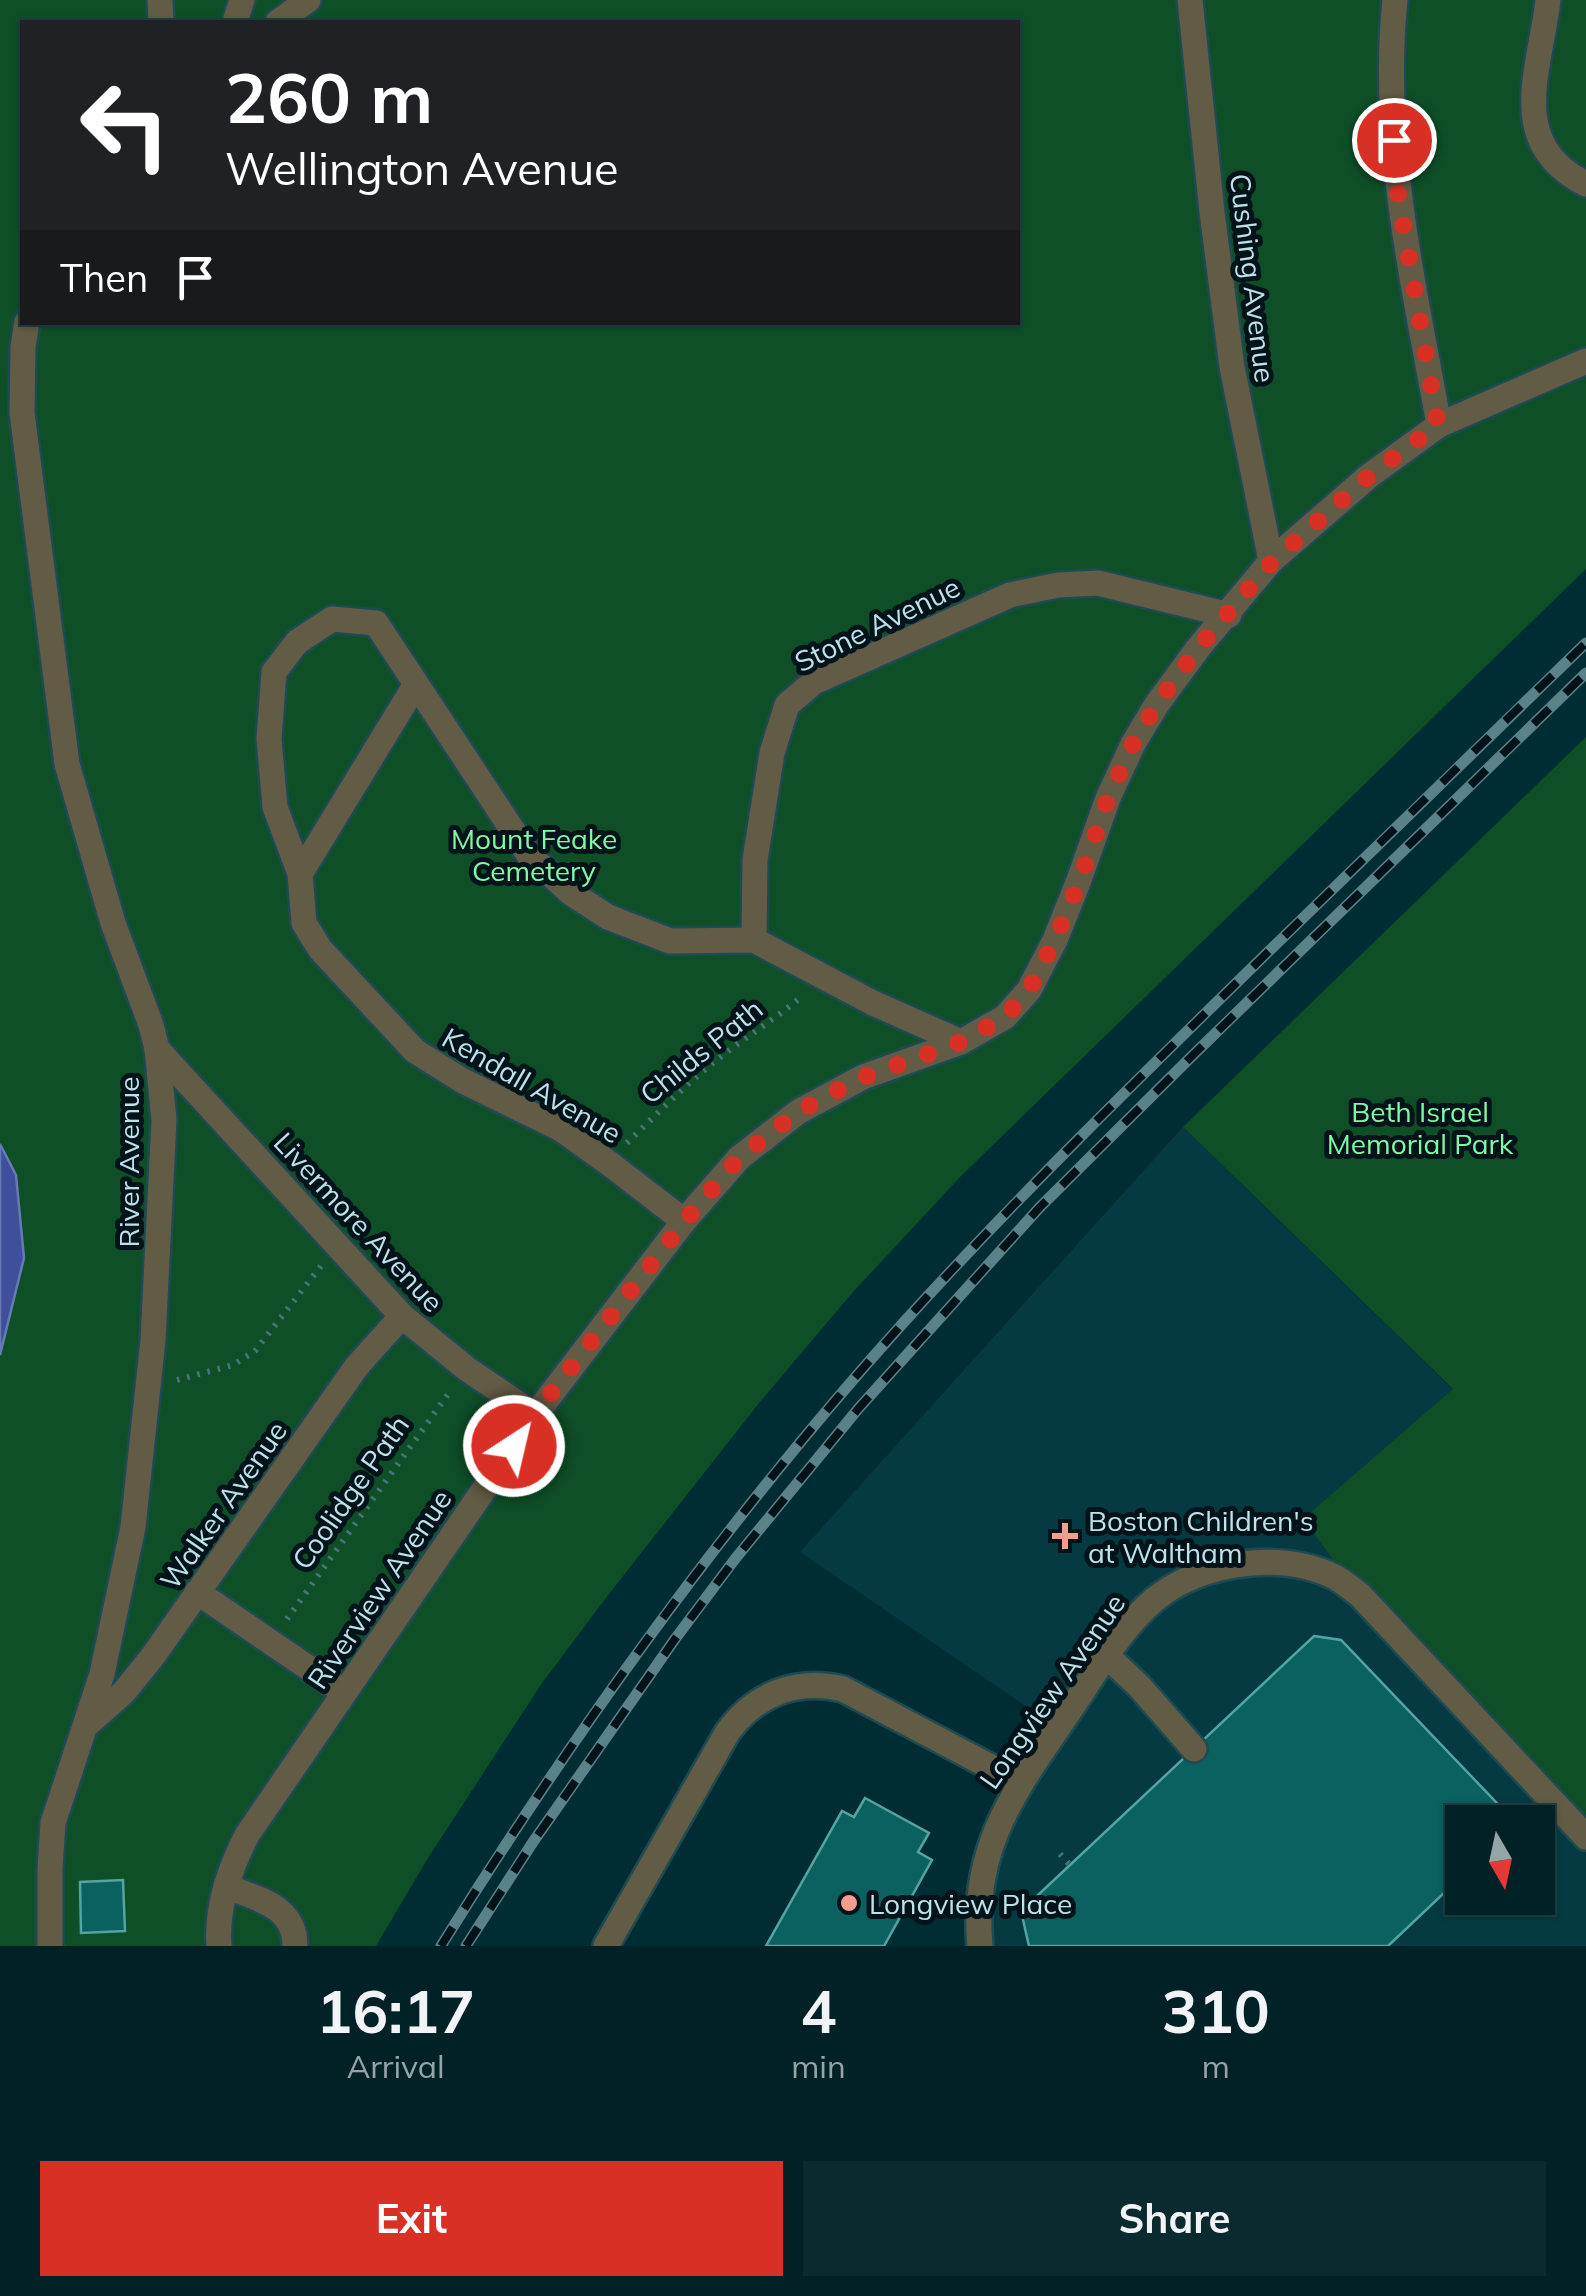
<!DOCTYPE html>
<style>
:root{--surface:#002227;--page:#0a2a2f;--text:#f1f3f6;--muted:#95a4a7;--line:#223f44;--accent:#d93025}
body{margin:0;font-family:Mulish,sans-serif;background:var(--page);color:var(--text);height:100vh;display:flex;flex-direction:column;font-size:38px;white-space:nowrap}
*{box-sizing:border-box;margin:0}
p{font-size:32px;color:var(--muted)}
.icon{flex:none;width:55px;height:55px;fill:none;stroke:currentColor;stroke-width:2;stroke-linecap:round;stroke-linejoin:round}
.map{position:relative;height:1946px;overflow:hidden}
.side{display:flex;flex-direction:column;background:var(--surface);flex:1}
.side>*{flex:none}
.guide{position:absolute;left:20px;top:20px;width:1000px;height:305px;border-radius:0px;box-shadow:0 2px 8px #0004,0 0 0 2px var(--line);background:#202124;color:#fff;overflow:hidden}
.needle{width:65px;rotate:171deg}
.tools{position:absolute;left:1445px;top:1805px;display:grid;gap:20px}
.tools a{display:grid;place-items:center;width:110px;height:110px;border-radius:0px;background:var(--surface);box-shadow:0 2px 8px #0004,0 0 0 2px var(--line);font-size:50px}
.pin{position:absolute;display:grid;place-items:center;width:85px;height:85px;color:#fff;margin:-42px;border:5px solid #fff;border-radius:50%;box-shadow:0 2px 10px #0007}
.me{position:absolute;width:110px;margin:-55px;rotate:35deg;stroke-linejoin:round;filter:drop-shadow(0 0 8px #0008)}
.turn{display:flex;align-items:center;gap:35px;height:210px;padding:0 40px;font-size:45px}
.turn .icon{width:130px;height:130px;stroke-width:2.5}
.turn b{display:block;font-size:70px;line-height:85px}
.then{display:flex;align-items:center;height:95px;padding:0 40px;background:#0003;gap:20px;font-size:38px}
.eta{display:flex;justify-content:space-evenly;align-items:center;height:170px;text-align:center}
.eta b{font-size:60px;font-weight:700;line-height:70px}
.cta{display:flex;gap:20px;margin-top:auto;padding:20px 40px}
.cta a{flex:1;height:115px;border-radius:0px;background:var(--accent);color:#fff;font-size:40px;font-weight:700;line-height:115px;text-align:center}
.cta a+a{background:var(--page);color:var(--text)}
.map>svg:first-child{display:block}
.built{fill:#053a42;fill-rule:evenodd}
.green{fill:#0e4f28;fill-rule:evenodd}
.water{fill:#404f9b;stroke:#667bb2;stroke-width:2.5}
.building{fill:#0a615f;stroke:#54a4a1;stroke-width:2.5}
.lines{fill:none;stroke-linecap:round;stroke-linejoin:round}
.minor-casing{stroke:#1e4a51;stroke-width:30}
.path{stroke:#4a737a;stroke-width:6;stroke-dasharray:2.5 8;stroke-linecap:butt}
.minor{stroke:#625b45;stroke-width:25}
.rail-casing{stroke:#598289;stroke-width:11}
.rail{stroke:#001318;stroke-width:8;stroke-dasharray:22;stroke-linecap:butt}
.route{stroke:#d93025;stroke-width:18;stroke-dasharray:0 32.4}
.poi-dot{fill:#f49d8c;stroke:#001318;stroke-width:4}
.labels{text-anchor:middle;dominant-baseline:central;stroke-width:10;stroke-linejoin:round;paint-order:stroke}
.street-label{font-size:28px;fill:#bde2e9;stroke:#001318}
.park-label{font-size:28px;fill:#83f6a5;stroke:#001318}
.poi-label{font-size:28px;fill:#bde2e9;stroke:#001318;text-anchor:start}
</style>
<div class="map">
<svg width="1586" height="1946" viewBox="0 0 1586 1946">
<rect width="100%" height="100%" fill="#002d34"/>
<path class="built" d="M 1183,1127 L 1453,1390 L 1586,1837 L 1586,1946 L 980,1946 L 981,1882 L 1058,1728 L 800,1552 ZM 1462,1822 L 1538,1822 L 1538,1898 L 1462,1898 Z"/>
<g class="green">
<path d="M 0,0 L 1586,0 L 1586,569 L 961,1176 L 853,1292 L 759,1403 L 605,1599 L 540,1686 L 428,1858 L 376,1946 L 0,1946 L 0,1355 L 24,1258 L 16,1175 L 0,1144 ZM 22,22 L 1018,22 L 1018,322 L 22,322 Z"/>
<path d="M 1586,737 L 1586,1837 L 1360,1595 L 1303,1519 L 1453,1389 L 1183,1127 Z"/>
</g>
<path class="water" d="M 0,1144 L 16,1175 L 24,1258 L 0,1355 Z"/>
<g class="building">
<path d="M 1314,1636 L 1341,1640 L 1515,1822 L 1462,1822 L 1462,1876 L 1388,1946 L 1029,1946 L 1021,1911 Z"/>
<path d="M 865,1798 L 929,1833 L 918,1852 L 932,1860 L 884,1946 L 766,1946 L 842,1811 L 854,1817 Z"/>
<path d="M 123,1880 L 125,1931 L 81,1933 L 80,1882 Z"/>
</g>
<g class="lines">
<defs>
<g id="minor">
<path d="M 160,0 L 161,22"/>
<path d="M 1190,0 L 1212,212 L 1232,367 L 1271,561"/>
<path d="M 1395,0 C 1380,143 1414,285 1439,425"/>
<path d="M 1548,0 C 1540,71 1505,143 1586,184"/>
<path d="M 235,22 L 242,0"/>
<path d="M 278,22 L 308,0"/>
<path d="M 27,322 L 23,347 L 22,413 L 67,764 L 113,923 L 151,1025 L 157,1049 L 164,1120 L 153,1340 L 133,1527 L 102,1674 L 53,1823 L 50,1868 L 50,1946"/>
<path d="M 416,684 L 300,874 L 304,923 L 320,949 L 415,1051 L 463,1081 L 561,1129 L 610,1164 L 684,1221"/>
<path d="M 300,874 L 275,807 L 269,739 L 274,672 L 297,642 L 332,619 L 376,623 L 529,855 L 571,893 L 608,917 L 670,941 L 754,940 L 873,1003 L 961,1042"/>
<path d="M 754,940 L 755,860 L 772,753 L 787,705 L 814,682 L 1010,595 L 1058,585 L 1098,583 L 1229,615"/>
<path d="M 157,1049 L 402,1316 L 467,1369 L 535,1415"/>
<path d="M 197,1592 L 344,1692"/>
<path d="M 1107,1656 L 1139,1686 L 1194,1749"/>
<path d="M 89,1723 L 124,1692 L 153,1656 L 357,1366 L 402,1316"/>
<path d="M 226,1886 C 258,1900 295,1905 295,1946"/>
<path d="M 219,1946 C 216,1908 230,1868 247,1835 L 535,1415 L 684,1221 L 739,1158 L 798,1112 L 863,1077 L 961,1042 L 1005,1017 L 1029,990 L 1055,940 L 1079,880 L 1108,798 L 1133,744 L 1157,704 L 1199,647 L 1271,561 L 1369,476 L 1439,425 L 1586,361"/>
<path d="M 606,1946 L 727,1733 C 755,1694 796,1678 843,1689 L 1021,1783"/>
<path d="M 980,1946 C 971,1848 1014,1792 1066,1716 C 1091,1680 1120,1628 1154,1600 C 1200,1562 1280,1550 1335,1577 C 1344,1582 1352,1589 1360,1595 L 1586,1837"/>
</g>
</defs>
<use href="#minor" class="minor-casing"/>
<g class="path">
<path d="M 627,1143 C 657,1114 686,1084 719,1058 C 746,1037 775,1019 801,997"/>
<path d="M 177,1380 L 233,1365 L 255,1351 L 321,1266"/>
<path d="M 287,1619 L 451,1390"/>
<path d="M 1060,1854 L 1070,1865"/>
</g>
<use href="#minor" class="minor"/>
<defs>
<g id="rail">
<path d="M 441,1946 C 578,1726 730,1515 904,1322 C 1020,1194 1143,1074 1266,954 C 1373,850 1479,746 1586,643"/>
<path d="M 466,1946 L 533,1842 L 675,1639 L 735,1559 L 858,1409 L 1040,1207 L 1189,1059 L 1586,673"/>
</g>
</defs>
<use href="#rail" class="rail-casing"/>
<use href="#rail" class="rail"/>
</g>
<g class="lines">
<path class="route" d="M 514,1446 L 535,1414 L 684,1222 L 739,1158 L 798,1112 L 830,1094 L 864,1077 L 961,1042 L 1005,1017 L 1029,990 L 1055,940 L 1080,880 L 1108,798 L 1133,744 L 1157,704 L 1199,647 L 1272,562 L 1369,476 L 1438,425 L 1398,194 L 1394,140"/>
</g>
<g class="poi-dot">
<path d="M1060 1521h10v10h10v10h-10v10h-10v-10h-10v-10h10z"/>
<circle cx="849" cy="1903" r="10"/>
</g>
<g class="labels">
<g class="street-label">
<text transform="translate(1253 278) rotate(83)">Cushing Avenue</text>
<text transform="translate(877 624) rotate(-26)">Stone Avenue</text>
<text transform="translate(701 1051) rotate(-39)">Childs Path</text>
<text transform="translate(532 1085) rotate(30)">Kendall Avenue</text>
<text transform="translate(128 1162) rotate(-90)">River Avenue</text>
<text transform="translate(359 1222) rotate(47)">Livermore Avenue</text>
<text transform="translate(350 1492) rotate(-55)">Coolidge Path</text>
<text transform="translate(223 1505) rotate(-55)">Walker Avenue</text>
<text transform="translate(379 1589) rotate(-56)">Riverview Avenue</text>
<text transform="translate(1052 1691) rotate(-55)">Longview Avenue</text>
</g>
<g class="park-label">
<text x="534" y="838">Mount Feake<tspan x="534" dy="32">Cemetery</tspan></text>
<text x="1420" y="1111">Beth Israel<tspan x="1420" dy="32">Memorial Park</tspan></text>
</g>
<g class="poi-label">
<text x="1088" y="1520">Boston Children's<tspan x="1088" dy="32">at Waltham</tspan></text>
<text x="869" y="1903">Longview Place</text>
</g>
</g>
</svg>
<div class="tools">
<a><svg class="needle" viewBox="-14 -14 28 28"><path d="M0-13l5 13h-10z" fill="#e53935"/><path d="M0 13l5-13h-10z" fill="#95a4a7"/></svg></a>
</div>
<div class="pin" style="left:1394px;top:140px;background:#d93025"><svg class="icon" aria-label="arrive" viewBox="0 0 24 24"><path d="M6 21V4h12l-3 4 3 4H6"/></svg></div>
<svg class="me" style="left:514px;top:1446px" viewBox="-20 -20 40 40"><circle r="17" fill="#d93025" stroke="#fff" stroke-width="3"/><path d="M0-11L8 9 0 5-8 9z" fill="#fff"/></svg>
<div class="guide">
<div class="turn"><svg class="icon" aria-label="left" viewBox="0 0 24 24"><path d="M17 20v-9H6M10 6l-5 5 5 5"/></svg><div><b>260 m</b>Wellington Avenue</div></div>
<div class="then">Then<svg class="icon" aria-label="arrive" viewBox="0 0 24 24"><path d="M6 21V4h12l-3 4 3 4H6"/></svg></div>
</div>
</div>
<section class="side">
<div class="eta">
<div><b>16:17</b><p>Arrival</p></div>
<div><b>4</b><p>min</p></div>
<div><b>310</b><p>m</p></div>
</div>
<div class="cta"><a>Exit</a><a>Share</a></div>
</section>
